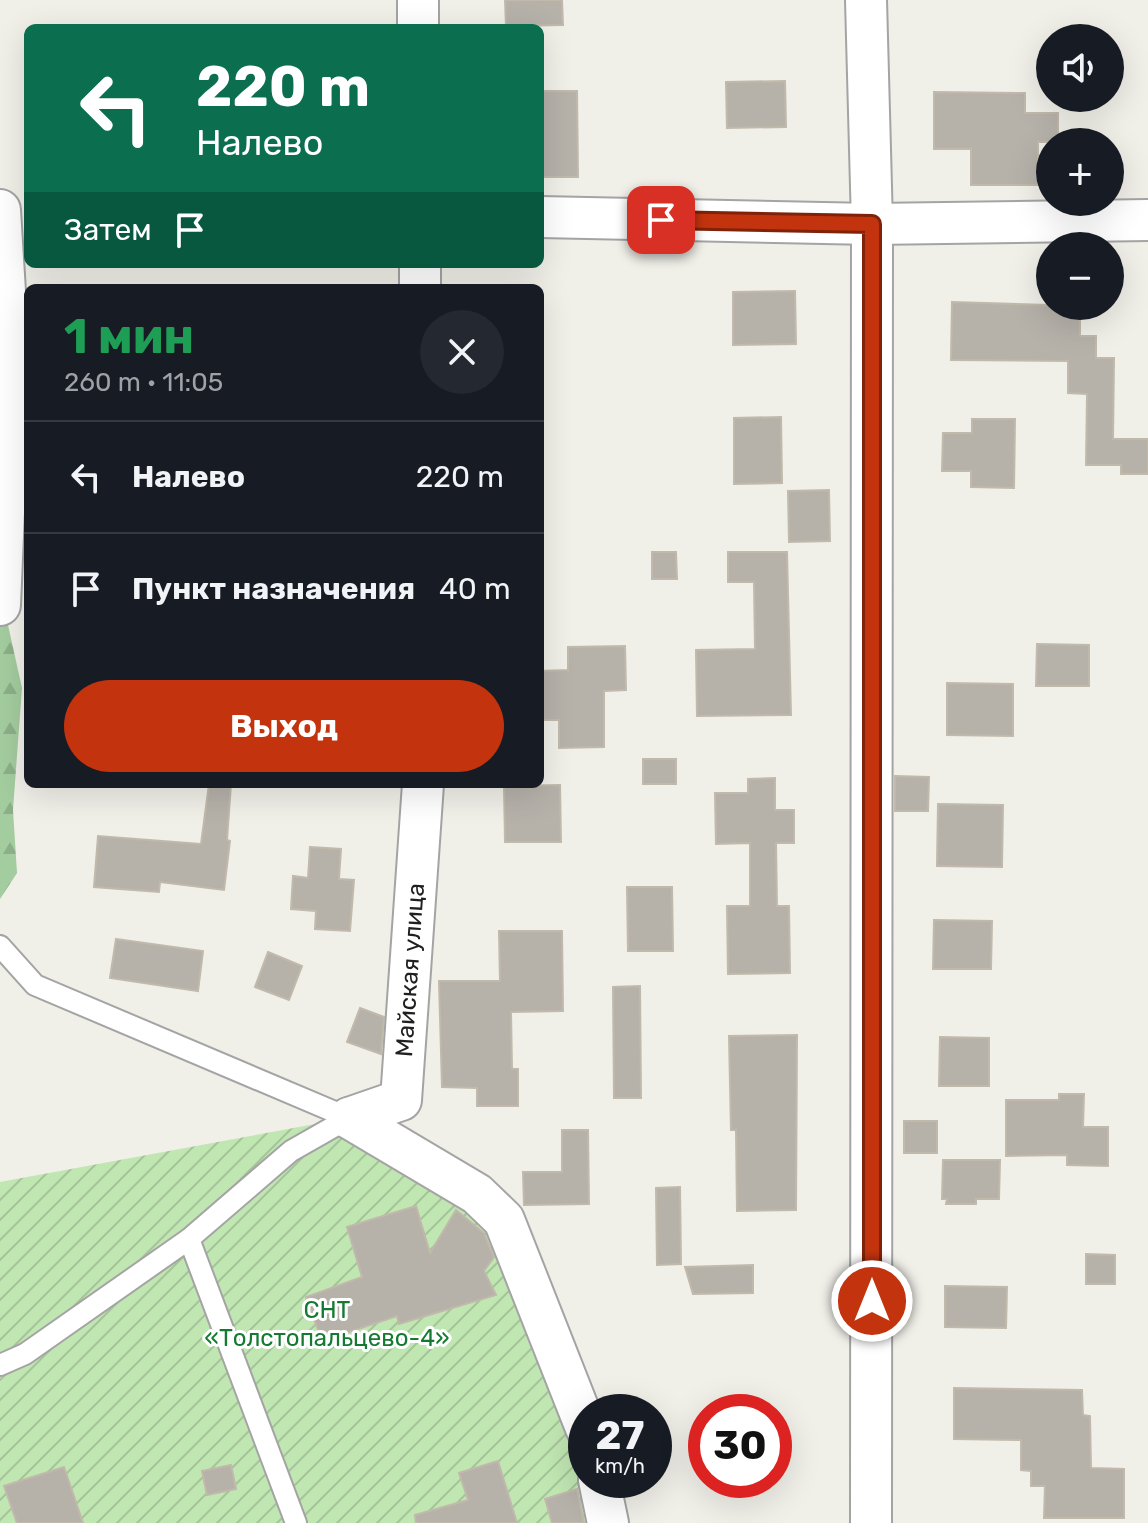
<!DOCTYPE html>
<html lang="ru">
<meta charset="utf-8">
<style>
:root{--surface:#171b24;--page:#242831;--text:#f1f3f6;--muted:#9ea1a6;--line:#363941;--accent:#c3340e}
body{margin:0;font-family:Rubik,sans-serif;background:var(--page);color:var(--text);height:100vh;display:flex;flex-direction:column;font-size:30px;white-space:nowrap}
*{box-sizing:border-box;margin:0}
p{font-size:26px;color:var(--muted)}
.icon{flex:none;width:44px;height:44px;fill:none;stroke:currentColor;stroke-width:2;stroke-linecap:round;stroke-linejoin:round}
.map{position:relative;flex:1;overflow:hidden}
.panel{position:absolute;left:24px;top:284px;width:520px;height:504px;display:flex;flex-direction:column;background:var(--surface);border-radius:12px;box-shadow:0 8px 32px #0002}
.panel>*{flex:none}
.guide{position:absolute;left:24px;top:24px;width:520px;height:244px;border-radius:12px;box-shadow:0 8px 32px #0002;background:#0b6e4f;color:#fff;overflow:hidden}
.fabs{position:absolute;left:1036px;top:24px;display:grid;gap:16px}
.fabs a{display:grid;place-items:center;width:88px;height:88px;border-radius:50%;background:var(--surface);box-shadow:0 8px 32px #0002;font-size:40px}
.speed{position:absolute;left:568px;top:1394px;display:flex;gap:16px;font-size:40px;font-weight:700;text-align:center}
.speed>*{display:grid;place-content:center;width:104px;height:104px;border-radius:50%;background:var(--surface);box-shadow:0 8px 32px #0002;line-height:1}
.speed small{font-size:20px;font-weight:400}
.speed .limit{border:12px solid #d22;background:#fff;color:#111}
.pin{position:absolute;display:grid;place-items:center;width:68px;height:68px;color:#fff;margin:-34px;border-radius:16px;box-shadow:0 4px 12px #0006}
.me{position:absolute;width:88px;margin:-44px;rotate:0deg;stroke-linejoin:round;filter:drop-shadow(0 0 6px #0008)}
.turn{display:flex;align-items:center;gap:28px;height:168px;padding:0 40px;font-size:36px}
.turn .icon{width:104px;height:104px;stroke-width:2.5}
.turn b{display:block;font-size:56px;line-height:68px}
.then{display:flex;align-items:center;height:76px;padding:0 40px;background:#0003;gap:16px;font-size:30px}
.round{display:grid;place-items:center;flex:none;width:84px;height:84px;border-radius:42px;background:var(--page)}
.head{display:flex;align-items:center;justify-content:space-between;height:136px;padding:0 40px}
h1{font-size:48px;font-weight:700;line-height:60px;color:#1e9e55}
.action{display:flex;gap:16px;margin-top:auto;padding:16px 40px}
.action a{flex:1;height:92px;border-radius:48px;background:var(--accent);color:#fff;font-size:32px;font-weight:700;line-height:92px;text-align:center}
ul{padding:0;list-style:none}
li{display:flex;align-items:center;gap:24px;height:112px;padding:0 40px;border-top:2px solid var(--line)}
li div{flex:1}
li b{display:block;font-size:30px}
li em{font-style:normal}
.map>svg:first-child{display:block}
.forest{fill:url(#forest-firs)}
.garden{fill:url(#garden-furrows)}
.building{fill:#b6b2aa;stroke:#c1b9ab;stroke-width:2}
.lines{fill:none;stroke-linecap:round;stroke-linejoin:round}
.service-casing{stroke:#a4a4a4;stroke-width:24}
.minor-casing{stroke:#a4a4a4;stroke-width:44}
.service{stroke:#fff;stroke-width:20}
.minor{stroke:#fff;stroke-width:40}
.route-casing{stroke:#7f2209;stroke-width:20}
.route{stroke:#c3340e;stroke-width:14}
.labels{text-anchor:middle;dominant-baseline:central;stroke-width:6;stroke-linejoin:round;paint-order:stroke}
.street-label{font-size:24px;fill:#202020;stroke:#fff}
.park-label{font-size:24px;fill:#147931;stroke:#fff}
</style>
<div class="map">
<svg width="1148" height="1523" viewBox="0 0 1148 1523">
<defs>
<pattern id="forest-firs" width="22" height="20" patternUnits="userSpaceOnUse" patternTransform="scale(2)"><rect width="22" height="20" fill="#a3cc9f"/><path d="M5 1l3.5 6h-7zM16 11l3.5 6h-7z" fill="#8caf89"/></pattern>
<pattern id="garden-furrows" width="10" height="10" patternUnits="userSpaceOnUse" patternTransform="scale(2)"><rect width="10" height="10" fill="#c0e6b2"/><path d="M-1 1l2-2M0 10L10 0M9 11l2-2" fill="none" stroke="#a5c599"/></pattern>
</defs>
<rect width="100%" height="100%" fill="#f0efe8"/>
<path class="forest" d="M 0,589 L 22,688 L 13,810 L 17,873 L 0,899 Z"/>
<path class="garden" d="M 348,1118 L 511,1216 L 586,1443 L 586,1480 L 613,1523 L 0,1523 L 0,1182 Z"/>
<g class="building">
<path d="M 505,0 L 562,0 L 563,25 L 506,26 Z"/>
<path d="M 785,81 L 786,127 L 727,128 L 726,82 Z"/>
<path d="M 540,91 L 577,91 L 578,177 L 540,177 Z"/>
<path d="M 934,92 L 1025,93 L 1025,113 L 1058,113 L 1058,142 L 1038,142 L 1038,185 L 971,185 L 971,149 L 934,149 Z"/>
<path d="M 795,291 L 796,344 L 733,345 L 733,292 Z"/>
<path d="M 952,302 L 1080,306 L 1080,336 L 1096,336 L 1096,358 L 1114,358 L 1113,439 L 1148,439 L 1148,474 L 1121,474 L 1121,465 L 1086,465 L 1087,394 L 1068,393 L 1068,361 L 951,360 Z"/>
<path d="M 781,417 L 782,483 L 734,484 L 734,418 Z"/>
<path d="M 972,419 L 1015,419 L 1014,488 L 971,487 L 971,471 L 942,471 L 943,433 L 972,433 Z"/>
<path d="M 829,490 L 830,541 L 789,542 L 788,491 Z"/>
<path d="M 652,552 L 676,552 L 677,579 L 652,579 Z"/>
<path d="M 728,552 L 787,552 L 791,715 L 697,716 L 696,650 L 755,649 L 754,582 L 728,582 Z"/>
<path d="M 1037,644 L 1089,645 L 1089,686 L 1036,686 Z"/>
<path d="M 625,646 L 626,690 L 604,691 L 604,747 L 559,748 L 559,720 L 540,720 L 540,671 L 568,670 L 568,647 Z"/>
<path d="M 947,683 L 1013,684 L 1013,736 L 947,735 Z"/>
<rect x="643" y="759" width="33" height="25"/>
<path d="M 895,776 L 929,777 L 928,811 L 895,811 Z"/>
<path d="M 775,778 L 775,810 L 794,810 L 794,843 L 776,843 L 777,906 L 789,906 L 790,973 L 728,974 L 727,906 L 750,906 L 750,843 L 716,844 L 715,793 L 748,793 L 748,779 Z"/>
<path d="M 209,784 L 231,784 L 227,840 L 230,841 L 224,890 L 160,882 L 159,892 L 94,887 L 98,836 L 201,844 Z"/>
<path d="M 560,785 L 561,842 L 505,842 L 504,786 Z"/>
<path d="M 938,804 L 1003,805 L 1002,867 L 937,866 Z"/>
<path d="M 310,847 L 341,849 L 339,879 L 354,880 L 350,931 L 315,929 L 316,911 L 291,909 L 293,876 L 308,878 Z"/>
<path d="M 627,887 L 672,887 L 673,951 L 628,951 Z"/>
<path d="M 934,920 L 992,921 L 991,969 L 933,969 Z"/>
<path d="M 499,931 L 562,931 L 563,1011 L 511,1012 L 512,1069 L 518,1069 L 518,1106 L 477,1106 L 477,1088 L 442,1087 L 439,981 L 500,981 Z"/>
<path d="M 116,939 L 203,951 L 198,991 L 110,978 Z"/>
<path d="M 268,952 L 302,966 L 289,1000 L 255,987 Z"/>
<path d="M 640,986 L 641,1098 L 614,1098 L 613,987 Z"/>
<path d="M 360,1008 L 384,1017 L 381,1054 L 347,1042 Z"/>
<path d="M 797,1035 L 796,1210 L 737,1211 L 736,1130 L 731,1130 L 729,1036 Z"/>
<path d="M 940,1037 L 989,1038 L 989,1086 L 939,1086 Z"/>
<path d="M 1059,1094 L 1084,1094 L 1083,1127 L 1108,1127 L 1108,1166 L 1067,1165 L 1067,1155 L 1006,1156 L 1006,1100 L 1059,1100 Z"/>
<rect x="904" y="1121" width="33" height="32"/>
<path d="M 562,1130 L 588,1130 L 589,1204 L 524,1205 L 523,1172 L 562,1172 Z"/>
<path d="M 943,1160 L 1000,1160 L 999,1199 L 976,1199 L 976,1204 L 946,1204 L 947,1199 L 942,1199 Z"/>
<path d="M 680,1187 L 681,1264 L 657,1265 L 656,1188 Z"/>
<path d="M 416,1206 L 430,1253 L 456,1210 L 484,1233 L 494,1257 L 484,1271 L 496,1295 L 399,1324 L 397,1316 L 322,1341 L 306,1297 L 362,1277 L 347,1227 Z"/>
<path d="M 1086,1254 L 1115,1255 L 1115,1284 L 1086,1284 Z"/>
<path d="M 753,1265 L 753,1293 L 693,1294 L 685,1267 Z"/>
<path d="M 945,1286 L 1007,1287 L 1006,1328 L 945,1327 Z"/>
<path d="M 954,1388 L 1082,1390 L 1083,1415 L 1090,1416 L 1091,1468 L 1124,1469 L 1124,1518 L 1044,1518 L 1045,1486 L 1031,1486 L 1031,1471 L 1021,1470 L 1021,1440 L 954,1439 Z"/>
<path d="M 498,1461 L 517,1523 L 416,1523 L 415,1515 L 468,1500 L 459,1473 Z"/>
<path d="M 231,1465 L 236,1489 L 207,1495 L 202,1471 Z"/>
<path d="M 64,1467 L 83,1523 L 17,1523 L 4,1486 Z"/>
<path d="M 577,1489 L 584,1523 L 552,1523 L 545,1499 Z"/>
</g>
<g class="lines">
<defs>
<g id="service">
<path d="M 0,946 L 35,985 L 349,1118"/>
<path d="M 0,1365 L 25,1354 L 189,1239"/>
<path d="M 296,1523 L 189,1239 L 291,1151 L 349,1118"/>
</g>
<g id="minor">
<path d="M 418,0 L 418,28"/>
<path d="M 866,0 L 872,224 L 871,1523"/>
<path d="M 0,210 L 10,373 L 0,605"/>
<path d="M 540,217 L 872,224 L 1148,220"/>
<path d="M 420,264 L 420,288"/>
<path d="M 349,1118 L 477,1194 L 504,1220 L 586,1428"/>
<path d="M 349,1118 L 401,1100 L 423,784"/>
<path d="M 599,1480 L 608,1523"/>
</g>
</defs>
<use href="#service" class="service-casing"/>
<use href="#minor" class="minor-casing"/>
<use href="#service" class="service"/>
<use href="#minor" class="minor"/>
</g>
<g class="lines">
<defs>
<path id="route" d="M 661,220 L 872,224 L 872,1301"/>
</defs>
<use href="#route" class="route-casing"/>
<use href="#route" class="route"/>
</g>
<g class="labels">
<g class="street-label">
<text transform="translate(410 970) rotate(-86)">Майская улица</text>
</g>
<g class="park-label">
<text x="327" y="1310">СНТ<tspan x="327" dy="28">«Толстопальцево-4»</tspan></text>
</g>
</g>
</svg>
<div class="fabs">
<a><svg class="icon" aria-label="sound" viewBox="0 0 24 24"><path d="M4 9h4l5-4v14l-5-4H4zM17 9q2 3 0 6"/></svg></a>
<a>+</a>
<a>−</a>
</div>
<div class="speed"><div>27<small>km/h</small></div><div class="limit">30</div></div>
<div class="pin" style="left:661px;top:220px;background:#d93025"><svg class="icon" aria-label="arrive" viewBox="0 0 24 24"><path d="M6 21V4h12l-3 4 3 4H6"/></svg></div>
<svg class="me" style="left:872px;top:1301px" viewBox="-20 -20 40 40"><circle r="17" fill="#c3340e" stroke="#fff" stroke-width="3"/><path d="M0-11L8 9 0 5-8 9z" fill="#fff"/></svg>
<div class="guide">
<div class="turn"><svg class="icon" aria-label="left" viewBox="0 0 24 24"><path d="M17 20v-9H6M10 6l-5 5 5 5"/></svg><div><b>220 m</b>Налево</div></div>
<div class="then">Затем<svg class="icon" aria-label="arrive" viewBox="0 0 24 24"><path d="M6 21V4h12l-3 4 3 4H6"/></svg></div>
</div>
<section class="panel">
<div class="head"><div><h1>1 мин</h1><p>260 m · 11:05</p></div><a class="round"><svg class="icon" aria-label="close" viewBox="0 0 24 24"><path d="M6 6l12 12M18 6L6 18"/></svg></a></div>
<ul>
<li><svg class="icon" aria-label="left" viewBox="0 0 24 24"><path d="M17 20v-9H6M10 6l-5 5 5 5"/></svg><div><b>Налево</b></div><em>220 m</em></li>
<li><svg class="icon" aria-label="arrive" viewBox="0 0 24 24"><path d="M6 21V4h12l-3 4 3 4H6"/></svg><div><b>Пункт назначения</b></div><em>40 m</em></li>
</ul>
<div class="action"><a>Выход</a></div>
</section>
</div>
